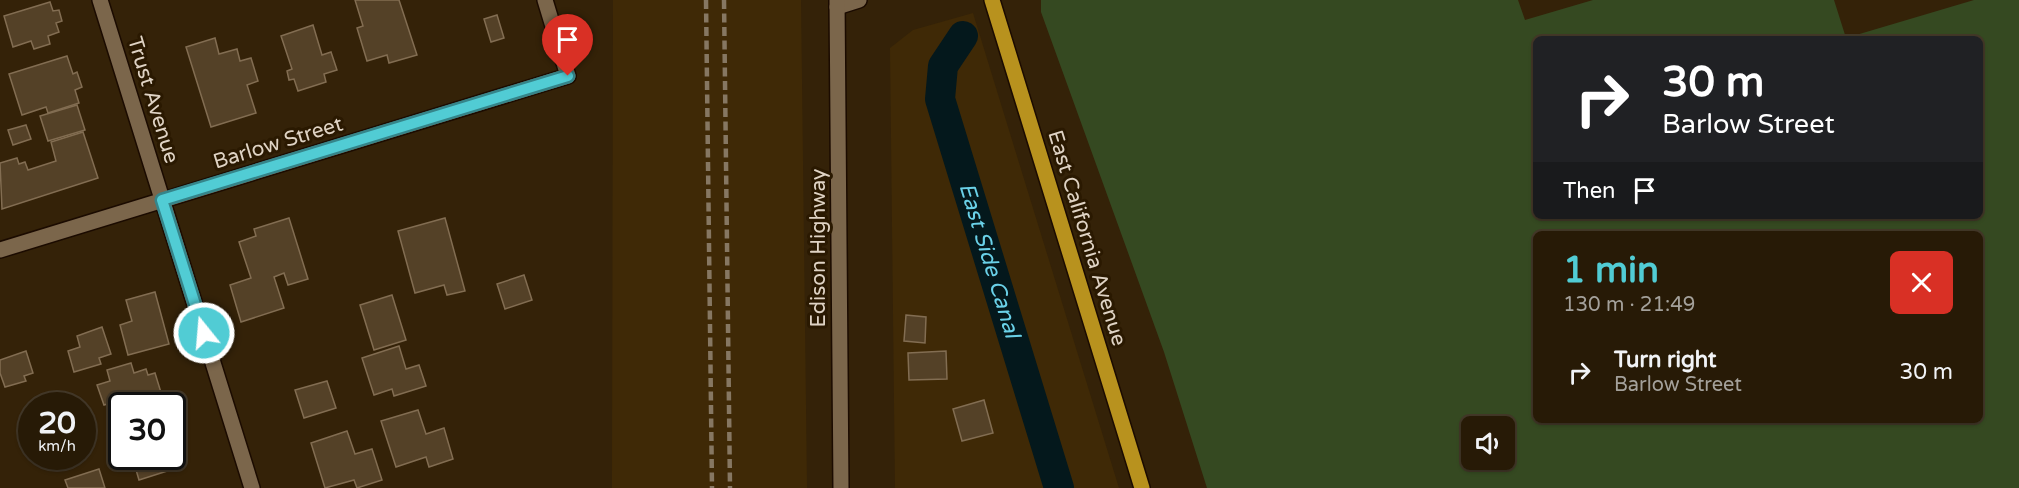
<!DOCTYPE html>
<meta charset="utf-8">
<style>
:root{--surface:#271a06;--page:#2f2310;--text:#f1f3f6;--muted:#a4a19b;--line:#433828;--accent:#51ccd4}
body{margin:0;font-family:"Varela Round",sans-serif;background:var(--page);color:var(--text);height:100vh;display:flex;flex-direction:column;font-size:22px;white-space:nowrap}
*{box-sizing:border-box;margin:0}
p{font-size:20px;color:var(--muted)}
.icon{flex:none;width:33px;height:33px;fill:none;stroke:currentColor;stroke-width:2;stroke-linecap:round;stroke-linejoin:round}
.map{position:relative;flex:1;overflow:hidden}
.side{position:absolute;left:1533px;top:231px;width:450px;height:192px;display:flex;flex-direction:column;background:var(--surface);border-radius:9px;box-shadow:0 2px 4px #0004,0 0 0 2px var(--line)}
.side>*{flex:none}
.hud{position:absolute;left:1533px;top:36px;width:450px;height:183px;border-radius:9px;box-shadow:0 2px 4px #0004,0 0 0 2px var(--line);background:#202124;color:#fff;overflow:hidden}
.tools{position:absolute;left:1461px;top:416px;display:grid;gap:12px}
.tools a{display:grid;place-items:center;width:54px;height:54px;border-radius:9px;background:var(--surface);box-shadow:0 2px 4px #0004,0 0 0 2px var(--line);font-size:30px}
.speed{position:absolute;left:18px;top:392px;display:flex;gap:12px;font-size:30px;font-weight:700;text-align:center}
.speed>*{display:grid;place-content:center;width:78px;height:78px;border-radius:50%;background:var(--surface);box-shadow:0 2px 4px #0004,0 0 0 2px var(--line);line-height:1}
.speed small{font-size:15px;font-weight:400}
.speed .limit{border:3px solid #111;border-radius:9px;background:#fff;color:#111}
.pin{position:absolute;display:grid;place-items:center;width:51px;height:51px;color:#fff;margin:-62px -26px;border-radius:50% 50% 50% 0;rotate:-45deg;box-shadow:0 0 6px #0007}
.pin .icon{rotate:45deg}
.me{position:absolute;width:66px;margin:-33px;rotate:343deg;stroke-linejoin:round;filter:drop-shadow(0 0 4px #0008)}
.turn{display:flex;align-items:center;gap:21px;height:126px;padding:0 30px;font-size:27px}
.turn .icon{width:78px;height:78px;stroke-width:2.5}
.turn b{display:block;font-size:42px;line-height:51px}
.then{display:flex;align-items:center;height:57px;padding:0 30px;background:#0003;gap:12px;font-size:22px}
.round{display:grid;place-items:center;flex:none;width:63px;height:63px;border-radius:9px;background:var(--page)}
.headline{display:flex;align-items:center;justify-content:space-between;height:102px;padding:0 30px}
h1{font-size:36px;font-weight:700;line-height:45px;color:var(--accent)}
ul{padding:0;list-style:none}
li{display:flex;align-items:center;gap:18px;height:78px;padding:0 30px}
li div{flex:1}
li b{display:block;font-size:22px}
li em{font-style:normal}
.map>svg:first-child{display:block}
.built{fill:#3f2906}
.green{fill:#354921;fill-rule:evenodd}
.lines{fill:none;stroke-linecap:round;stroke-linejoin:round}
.canal{stroke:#04181c;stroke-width:30}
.building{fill:#544127;stroke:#826d52;stroke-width:1.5}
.minor-casing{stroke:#1b0b00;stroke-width:18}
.secondary-casing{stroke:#1b0b00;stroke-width:18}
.primary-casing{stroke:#1b0b00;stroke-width:18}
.minor{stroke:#7b664b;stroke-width:15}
.secondary{stroke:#7b664b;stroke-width:15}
.primary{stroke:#b8921e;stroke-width:15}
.rail{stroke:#867762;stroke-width:4.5;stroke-dasharray:9 4.5;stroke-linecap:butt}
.route-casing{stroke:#35858a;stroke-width:15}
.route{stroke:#51ccd4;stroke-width:10}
.labels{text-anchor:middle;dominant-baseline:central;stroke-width:6;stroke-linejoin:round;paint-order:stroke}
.street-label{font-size:21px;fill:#dfd3c4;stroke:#2a1901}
.water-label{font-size:22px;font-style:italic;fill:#6ad1e8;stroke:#2a1901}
</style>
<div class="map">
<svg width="2019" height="488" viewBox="0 0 2019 488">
<rect width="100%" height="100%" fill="#342208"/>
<g class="built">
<path d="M 613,0 L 801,0 L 807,488 L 612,488 Z"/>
<path d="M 973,13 L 1119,488 L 895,488 L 890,48 L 913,30 Z"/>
</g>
<path class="green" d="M 1041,0 L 1518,0 L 1525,20 L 1593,0 L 1834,0 L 1846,38 L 1974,0 L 2019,0 L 2019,488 L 1207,488 L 1164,352 L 1041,12 ZM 1536,39 L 1980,39 L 1980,216 L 1536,216 ZM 1536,234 L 1980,234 L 1980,420 L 1536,420 ZM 1472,426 L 1504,426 L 1504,459 L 1472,459 Z"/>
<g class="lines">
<path class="canal" id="s1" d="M 963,36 L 943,66 L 940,99 L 1059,488"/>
</g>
<g class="building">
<path d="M 355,0 L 399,0 L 417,55 L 389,63 L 387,55 L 367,61 L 357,28 L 363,26 Z"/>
<path d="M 50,2 L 53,11 L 59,10 L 62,21 L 56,23 L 59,32 L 48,36 L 50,44 L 34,49 L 31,41 L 13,47 L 4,16 Z"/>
<path d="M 497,15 L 504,38 L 491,42 L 484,19 Z"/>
<path d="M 313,25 L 322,55 L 331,52 L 337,70 L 324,74 L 326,82 L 298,91 L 294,79 L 289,80 L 287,71 L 292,69 L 281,36 Z"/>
<path d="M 215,38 L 219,54 L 237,49 L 240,61 L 251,58 L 258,81 L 247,85 L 256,113 L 211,127 L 186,47 Z"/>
<path d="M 67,56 L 73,74 L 77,72 L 82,87 L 75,90 L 79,103 L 48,113 L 46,107 L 22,115 L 9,74 Z"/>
<path d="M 77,105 L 85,130 L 48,141 L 40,116 Z"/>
<path d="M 26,125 L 31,139 L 13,145 L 8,130 Z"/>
<path d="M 83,132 L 98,178 L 2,209 L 0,163 L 17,158 L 19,164 L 25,162 L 28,170 L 56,161 L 51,142 Z"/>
<path d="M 289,218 L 308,279 L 288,285 L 284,273 L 274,277 L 284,308 L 241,322 L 230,285 L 251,278 L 239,242 L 256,236 L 254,229 Z"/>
<path d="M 445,218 L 465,291 L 447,295 L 444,285 L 415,293 L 398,231 Z"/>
<path d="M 524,275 L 532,300 L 505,309 L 497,284 Z"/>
<path d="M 155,292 L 169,344 L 128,355 L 120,325 L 132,321 L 126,300 Z"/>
<path d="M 392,295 L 406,340 L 374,350 L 360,305 Z"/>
<path d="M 906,315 L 926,317 L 925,343 L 904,341 Z"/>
<path d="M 102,327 L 111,354 L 99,358 L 101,364 L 74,372 L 68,351 L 80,347 L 77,336 Z"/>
<path d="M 399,346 L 406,369 L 419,365 L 426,386 L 394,396 L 392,389 L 374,395 L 362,358 Z"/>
<path d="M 26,351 L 33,373 L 24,376 L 26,381 L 5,387 L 0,373 L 0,360 Z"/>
<path d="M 946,351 L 947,379 L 909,380 L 908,353 Z"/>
<path d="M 131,363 L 134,373 L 146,369 L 148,375 L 155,373 L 163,399 L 146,405 L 122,405 L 122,413 L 118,414 L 114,402 L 104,405 L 97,385 L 110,381 L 107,370 Z"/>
<path d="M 327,381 L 336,408 L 304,418 L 295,390 Z"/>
<path d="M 984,400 L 993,433 L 962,441 L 953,409 Z"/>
<path d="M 418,410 L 426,434 L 444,428 L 453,459 L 429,467 L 426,457 L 396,467 L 381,421 Z"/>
<path d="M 32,419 L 32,440 L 30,440 L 24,421 Z"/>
<path d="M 347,431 L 355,454 L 372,449 L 382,480 L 357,488 L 354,480 L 325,488 L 311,443 Z"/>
<path d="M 172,432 L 183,466 L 139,480 L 132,456 L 172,456 Z"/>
<path d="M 99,469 L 105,488 L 68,488 L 65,480 Z"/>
</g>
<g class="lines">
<defs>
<g id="minor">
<path d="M 100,0 L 252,488"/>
<path d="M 837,7 L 859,0"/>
<path d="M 0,250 L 568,76 L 545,0"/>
</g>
<path id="secondary" d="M 837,0 L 841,488"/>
<path id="primary" d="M 992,0 L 1142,488"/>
</defs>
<use href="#minor" class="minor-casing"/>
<use href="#secondary" class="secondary-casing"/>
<use href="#primary" class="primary-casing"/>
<use href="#minor" class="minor"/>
<use href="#secondary" class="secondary"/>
<use href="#primary" class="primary"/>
<g class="rail">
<path d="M 706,0 L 712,488"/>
<path d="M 724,0 L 730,488"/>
</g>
</g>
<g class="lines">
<defs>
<path id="route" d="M 204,333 L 162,200 L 568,76"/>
</defs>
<use href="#route" class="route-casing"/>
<use href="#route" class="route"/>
</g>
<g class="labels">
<g class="street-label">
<text transform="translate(153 100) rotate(73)">Trust Avenue</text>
<text transform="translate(278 143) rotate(-17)">Barlow Street</text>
<text transform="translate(1087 238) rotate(73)">East California Avenue</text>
<text transform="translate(818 248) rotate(-90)">Edison Highway</text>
</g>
<g class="water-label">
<text stroke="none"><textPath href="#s1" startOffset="238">East Side Canal</textPath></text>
</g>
</g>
</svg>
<div class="tools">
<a><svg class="icon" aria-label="sound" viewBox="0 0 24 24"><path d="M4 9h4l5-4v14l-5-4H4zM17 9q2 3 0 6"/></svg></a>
</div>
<div class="speed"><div>20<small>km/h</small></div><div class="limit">30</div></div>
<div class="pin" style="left:568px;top:76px;background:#d93025"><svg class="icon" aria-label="arrive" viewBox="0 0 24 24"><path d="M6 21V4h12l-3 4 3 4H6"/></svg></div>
<svg class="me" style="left:204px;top:333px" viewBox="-20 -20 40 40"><circle r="17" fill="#51ccd4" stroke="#fff" stroke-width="3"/><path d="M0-11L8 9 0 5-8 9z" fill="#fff"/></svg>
<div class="hud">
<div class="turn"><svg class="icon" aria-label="right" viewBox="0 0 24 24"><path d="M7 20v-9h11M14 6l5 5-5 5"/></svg><div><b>30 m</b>Barlow Street</div></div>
<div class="then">Then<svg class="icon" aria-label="arrive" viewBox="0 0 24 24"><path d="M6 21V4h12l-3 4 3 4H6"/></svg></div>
</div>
<section class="side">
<div class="headline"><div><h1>1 min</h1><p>130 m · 21:49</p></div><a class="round" style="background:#d93025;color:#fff"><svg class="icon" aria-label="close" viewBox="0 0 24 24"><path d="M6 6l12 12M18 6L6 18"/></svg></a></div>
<ul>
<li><svg class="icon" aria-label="right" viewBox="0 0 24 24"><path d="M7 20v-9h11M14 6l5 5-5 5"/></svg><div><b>Turn right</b><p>Barlow Street</p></div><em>30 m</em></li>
</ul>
</section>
</div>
